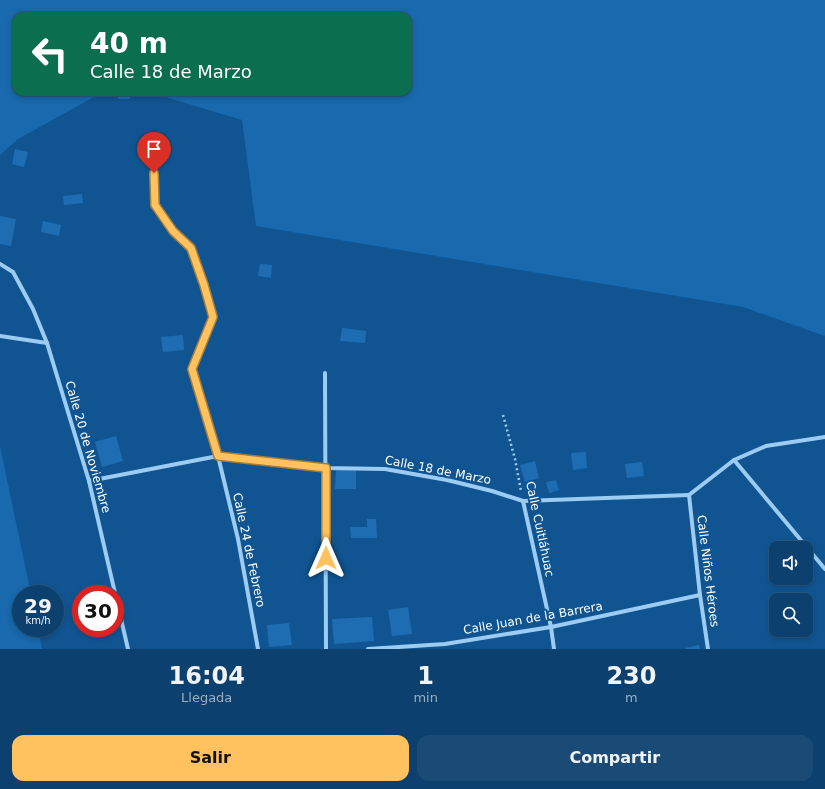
<!DOCTYPE html>
<html lang="es">
<meta charset="utf-8">
<style>
:root{--surface:#0c406e;--page:#1a4b76;--text:#f1f3f6;--muted:#9aafc2;--line:#2c5981;--accent:#ffc25f}
body{margin:0;font-family:"DejaVu Sans",sans-serif;background:var(--page);color:var(--text);height:100vh;display:flex;flex-direction:column;font-size:15px;white-space:nowrap}
*{box-sizing:border-box;margin:0}
p{font-size:13px;color:var(--muted)}
.icon{flex:none;width:22px;height:22px;fill:none;stroke:currentColor;stroke-width:2;stroke-linecap:round;stroke-linejoin:round}
.map{position:relative;height:649px;overflow:hidden}
.sheet{display:flex;flex-direction:column;background:var(--surface);flex:1}
.sheet>*{flex:none}
.guide{position:absolute;left:12px;top:12px;width:400px;height:84px;border-radius:12px;box-shadow:0 2px 6px #0003,0 0 0 1px var(--line);background:#0b6e4f;color:#fff;overflow:hidden}
.fabs{position:absolute;left:769px;top:541px;display:grid;gap:8px}
.fabs a{display:grid;place-items:center;width:44px;height:44px;border-radius:8px;background:var(--surface);box-shadow:0 2px 6px #0003,0 0 0 1px var(--line);font-size:20px}
.speed{position:absolute;left:12px;top:585px;display:flex;gap:8px;font-size:20px;font-weight:700;text-align:center}
.speed>*{display:grid;place-content:center;width:52px;height:52px;border-radius:50%;background:var(--surface);box-shadow:0 2px 6px #0003,0 0 0 1px var(--line);line-height:1}
.speed small{font-size:10px;font-weight:400}
.speed .limit{border:6px solid #d22;background:#fff;color:#111}
.pin{position:absolute;display:grid;place-items:center;width:34px;height:34px;color:#fff;margin:-41px -17px;border-radius:50% 50% 50% 0;rotate:-45deg;box-shadow:0 0 4px #0007}
.pin .icon{rotate:45deg}
.me{position:absolute;width:44px;margin:-22px;rotate:0deg;stroke-linejoin:round;filter:drop-shadow(0 0 3px #0008)}
.turn{display:flex;align-items:center;gap:14px;height:84px;padding:0 12px;font-size:18px}
.turn .icon{width:52px;height:52px;stroke-width:2.5}
.turn b{display:block;font-size:28px;line-height:34px}
.eta{display:flex;justify-content:space-evenly;align-items:center;height:68px;text-align:center}
.eta b{font-size:24px;font-weight:700;line-height:28px}
.button{display:flex;gap:8px;margin-top:auto;padding:8px 12px}
.button a{flex:1;height:46px;border-radius:12px;background:var(--accent);color:#111;font-size:16px;font-weight:700;line-height:46px;text-align:center}
.button a+a{background:var(--page);color:var(--text)}
.map>svg:first-child{display:block}
.green{fill:#1869ad}
.building{fill:#1e6db2}
.lines{fill:none;stroke-linecap:round;stroke-linejoin:round}
.path{stroke:#9dccf3;stroke-width:2.5;stroke-dasharray:2 3;stroke-linecap:butt}
.minor{stroke:#9dccf3;stroke-width:4}
.route-casing{stroke:#a67e3e;stroke-width:10}
.route{stroke:#ffc25f;stroke-width:7}
.labels{text-anchor:middle;dominant-baseline:central;stroke-width:4;stroke-linejoin:round;paint-order:stroke}
.street-label{font-size:12px;fill:#fff;stroke:#105592}
</style>
<div class="map">
<svg width="825" height="649" viewBox="0 0 825 649">
<rect width="100%" height="100%" fill="#105592"/>
<g class="green">
<path d="M 0,0 L 825,0 L 825,336 L 743,307 L 256,226 L 242,120 L 149,92 L 408,92 L 408,16 L 16,16 L 16,92 L 103,92 L 18,139 L 0,155 Z"/>
<path d="M 0,446 L 31,594 L 21,594 L 21,628 L 38,628 L 42,649 L 0,649 Z"/>
</g>
<g class="building">
<rect x="118" y="92" width="12" height="7"/>
<path d="M 15,149 L 28,152 L 24,167 L 12,164 Z"/>
<path d="M 82,194 L 83,203 L 64,205 L 63,196 Z"/>
<path d="M 0,216 L 16,219 L 11,246 L 0,244 Z"/>
<path d="M 43,221 L 61,225 L 59,236 L 41,232 Z"/>
<path d="M 260,264 L 272,265 L 271,278 L 258,276 Z"/>
<path d="M 342,328 L 366,331 L 365,343 L 340,341 Z"/>
<path d="M 183,335 L 184,350 L 163,352 L 161,337 Z"/>
<path d="M 116,436 L 123,461 L 102,467 L 95,442 Z"/>
<path d="M 586,452 L 587,468 L 573,470 L 571,453 Z"/>
<path d="M 535,461 L 539,478 L 525,482 L 520,465 Z"/>
<path d="M 642,462 L 644,476 L 627,478 L 625,464 Z"/>
<path d="M 336,470 L 356,470 L 356,489 L 335,489 Z"/>
<path d="M 556,480 L 559,490 L 549,493 L 546,482 Z"/>
<path d="M 367,519 L 376,519 L 377,538 L 351,538 L 350,527 L 367,527 Z"/>
<path d="M 408,607 L 412,634 L 392,636 L 388,610 Z"/>
<path d="M 372,617 L 374,641 L 334,644 L 332,619 Z"/>
<path d="M 289,623 L 292,645 L 269,647 L 267,625 Z"/>
<path d="M 699,645 L 700,649 L 685,649 L 685,648 Z"/>
</g>
<g class="lines">
<path class="path" d="M 503,415 L 515,459 L 521,491"/>
<g class="minor">
<path d="M 154,173 L 155,205 L 173,231 L 191,248 L 204,285 L 213,317 L 192,369 L 218,456 L 238,539 L 258,649"/>
<path d="M 0,264 L 13,272 L 33,309 L 47,343 L 89,481 L 128,649"/>
<path d="M 0,336 L 47,343"/>
<path d="M 325,373 L 326,649"/>
<path d="M 734,460 L 825,569"/>
<path d="M 89,481 L 218,456 L 326,468 L 385,469 L 447,480 L 492,491 L 523,501 L 689,495"/>
<path d="M 689,495 L 700,595 L 708,649"/>
<path d="M 689,495 L 734,460 L 766,446 L 825,437"/>
<path d="M 523,501 L 551,627 L 554,649"/>
<path d="M 368,649 L 445,644 L 551,627 L 700,595"/>
</g>
</g>
<g class="lines">
<defs>
<path id="route" d="M 154,173 L 155,205 L 173,231 L 191,248 L 204,285 L 213,317 L 192,369 L 218,456 L 326,468 L 326,558"/>
</defs>
<use href="#route" class="route-casing"/>
<use href="#route" class="route"/>
</g>
<g class="labels">
<g class="street-label">
<text transform="translate(88 447) rotate(74)">Calle 20 de Noviembre</text>
<text transform="translate(438 470) rotate(11)">Calle 18 de Marzo</text>
<text transform="translate(540 529) rotate(78)">Calle Cuitláhuac</text>
<text transform="translate(249 550) rotate(78)">Calle 24 de Febrero</text>
<text transform="translate(708 571) rotate(83)">Calle Niños Héroes</text>
<text transform="translate(533 618) rotate(-10)">Calle Juan de la Barrera</text>
</g>
</g>
</svg>
<div class="fabs">
<a><svg class="icon" aria-label="sound" viewBox="0 0 24 24"><path d="M4 9h4l5-4v14l-5-4H4zM17 9q2 3 0 6"/></svg></a>
<a><svg class="icon" aria-label="search" viewBox="0 0 24 24"><circle cx="10" cy="10" r="6"/><path d="M15 15l6 6"/></svg></a>
</div>
<div class="speed"><div>29<small>km/h</small></div><div class="limit">30</div></div>
<div class="pin" style="left:154px;top:173px;background:#d93025"><svg class="icon" aria-label="arrive" viewBox="0 0 24 24"><path d="M6 21V4h12l-3 4 3 4H6"/></svg></div>
<svg class="me" style="left:326px;top:558px" viewBox="-20 -20 40 40"><path d="M0-17L14 15 0 8-14 15z" fill="#ffc25f" stroke="#fff" stroke-width="4"/></svg>
<div class="guide">
<div class="turn"><svg class="icon" aria-label="left" viewBox="0 0 24 24"><path d="M17 20v-9H6M10 6l-5 5 5 5"/></svg><div><b>40 m</b>Calle 18 de Marzo</div></div>
</div>
</div>
<section class="sheet">
<div class="eta">
<div><b>16:04</b><p>Llegada</p></div>
<div><b>1</b><p>min</p></div>
<div><b>230</b><p>m</p></div>
</div>
<div class="button"><a>Salir</a><a>Compartir</a></div>
</section>
